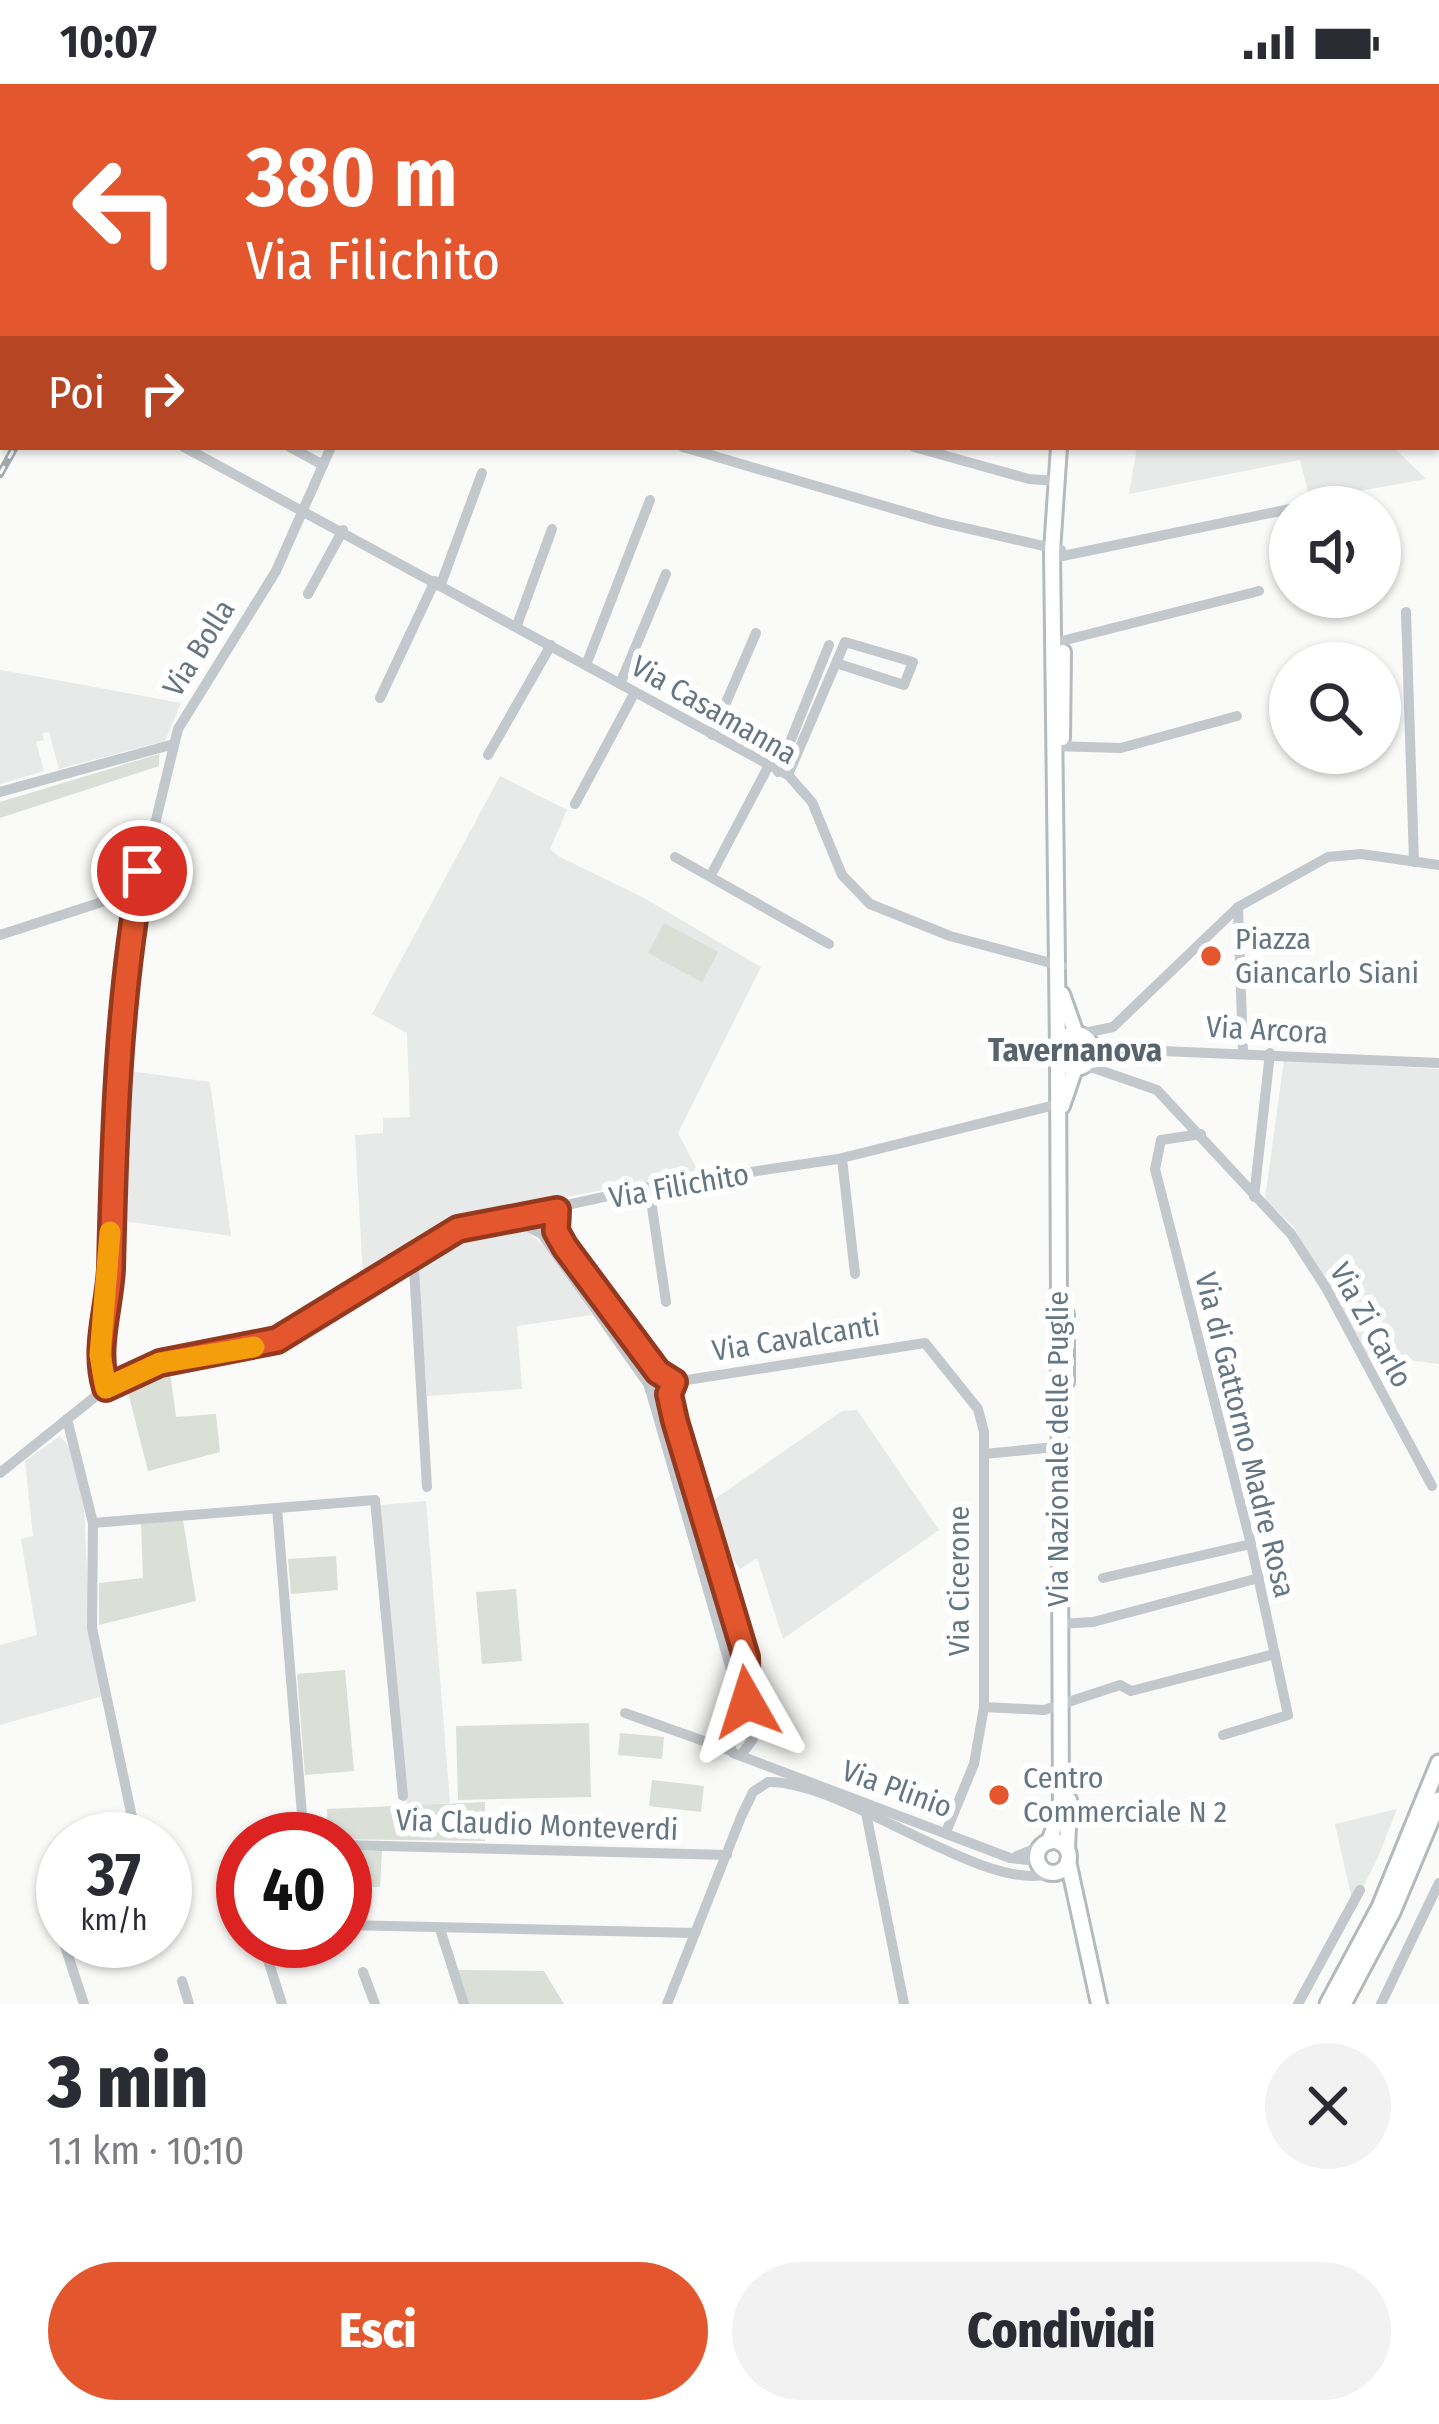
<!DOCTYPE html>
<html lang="it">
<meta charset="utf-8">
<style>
:root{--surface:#fff;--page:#f2f2f3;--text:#2b2b33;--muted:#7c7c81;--accent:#e4572e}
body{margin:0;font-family:"Fira Sans Condensed",sans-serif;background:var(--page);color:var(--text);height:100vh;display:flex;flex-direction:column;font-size:45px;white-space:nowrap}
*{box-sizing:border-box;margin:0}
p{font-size:39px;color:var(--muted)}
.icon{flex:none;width:66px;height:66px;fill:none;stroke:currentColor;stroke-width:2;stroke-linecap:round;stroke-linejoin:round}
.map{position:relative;height:1920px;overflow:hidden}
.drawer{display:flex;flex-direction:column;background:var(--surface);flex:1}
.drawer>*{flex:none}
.top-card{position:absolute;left:0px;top:0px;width:1440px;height:366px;box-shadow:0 3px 9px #0004;background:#e4572e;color:#fff;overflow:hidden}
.buttons{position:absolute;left:1269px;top:402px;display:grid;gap:24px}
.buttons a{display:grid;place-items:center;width:132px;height:132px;border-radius:50%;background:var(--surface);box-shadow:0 3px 9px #0004;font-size:60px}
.speed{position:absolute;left:36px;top:1728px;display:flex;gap:24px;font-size:60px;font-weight:700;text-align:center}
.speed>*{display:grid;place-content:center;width:156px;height:156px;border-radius:50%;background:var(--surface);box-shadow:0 3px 9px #0004;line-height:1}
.speed small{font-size:30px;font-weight:400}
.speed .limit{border:18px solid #d22;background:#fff;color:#111}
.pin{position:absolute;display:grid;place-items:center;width:102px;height:102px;color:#fff;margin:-51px;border:6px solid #fff;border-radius:50%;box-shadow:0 3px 12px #0007}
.me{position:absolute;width:132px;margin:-66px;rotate:354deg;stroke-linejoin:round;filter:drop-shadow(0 0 9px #0008)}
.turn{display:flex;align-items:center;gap:42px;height:252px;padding:0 48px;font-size:54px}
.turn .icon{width:156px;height:156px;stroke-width:2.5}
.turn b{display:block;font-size:84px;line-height:102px}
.then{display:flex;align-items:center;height:114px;padding:0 48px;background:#0003;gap:24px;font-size:45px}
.round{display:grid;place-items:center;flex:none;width:126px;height:126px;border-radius:63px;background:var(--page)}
.headline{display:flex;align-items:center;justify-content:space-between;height:204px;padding:0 48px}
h1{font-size:72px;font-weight:800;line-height:90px}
.primary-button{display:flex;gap:24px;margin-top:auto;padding:24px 48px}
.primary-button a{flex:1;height:138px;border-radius:72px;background:var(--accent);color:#fff;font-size:48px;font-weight:800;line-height:138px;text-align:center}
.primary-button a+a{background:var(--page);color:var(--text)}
.status{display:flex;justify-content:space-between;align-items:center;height:84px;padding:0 60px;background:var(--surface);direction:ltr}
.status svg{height:33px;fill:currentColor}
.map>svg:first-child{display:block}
.built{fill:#e8e9e9}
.green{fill:#dadfd7}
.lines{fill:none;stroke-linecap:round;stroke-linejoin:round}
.stream{stroke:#bbc7cb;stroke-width:3}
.major-casing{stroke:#b5babe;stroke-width:20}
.highway-casing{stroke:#b4b9bd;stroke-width:21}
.minor{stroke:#c3c8cc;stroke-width:10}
.major{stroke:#fff;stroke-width:14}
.highway{stroke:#fff;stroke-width:15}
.rail-casing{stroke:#a2aab0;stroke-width:8}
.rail{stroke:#fff;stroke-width:3;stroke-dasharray:9;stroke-linecap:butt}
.route-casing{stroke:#94391e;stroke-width:30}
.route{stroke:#e4572e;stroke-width:21}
.slow{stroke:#f59e0b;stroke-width:21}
.poi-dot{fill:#e4572e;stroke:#fff;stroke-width:4.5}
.labels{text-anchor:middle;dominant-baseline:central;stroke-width:12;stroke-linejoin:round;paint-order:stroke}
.street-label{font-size:30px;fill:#657683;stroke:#fff}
.poi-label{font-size:30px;fill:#657683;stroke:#fff;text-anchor:start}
.neighbourhood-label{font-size:33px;font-weight:bold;fill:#57646e;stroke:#fff}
</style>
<div class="status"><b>10:07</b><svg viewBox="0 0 49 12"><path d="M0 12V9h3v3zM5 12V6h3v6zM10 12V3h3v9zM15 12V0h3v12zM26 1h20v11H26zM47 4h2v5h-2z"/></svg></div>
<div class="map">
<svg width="1439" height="1920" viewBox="0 0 1439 1920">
<rect width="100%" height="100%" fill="#fafaf8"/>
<g class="built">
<path d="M 1186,0 L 1439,0 L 1439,353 L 1437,3 Z"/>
<path d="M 1137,363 L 1393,363 L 1426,395 L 1310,416 L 1300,376 L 1129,410 Z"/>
<path d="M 0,586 L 24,590 L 181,619 L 165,657 L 59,685 L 49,648 L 42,649 L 44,656 L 36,658 L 44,687 L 0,700 Z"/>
<path d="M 500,692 L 567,726 L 550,765 L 558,772 L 644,814 L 761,883 L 678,1049 L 699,1089 L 481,1128 L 415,1156 L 363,1191 L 355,1051 L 383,1049 L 383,1034 L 410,1033 L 407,949 L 372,930 Z"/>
<path d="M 1284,976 L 1439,985 L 1439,1280 L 1362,1270 L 1293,1142 L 1265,1115 Z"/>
<path d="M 130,987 L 210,998 L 231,1152 L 116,1136 Z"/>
<path d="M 522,1144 L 550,1166 L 592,1231 L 517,1242 L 522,1305 L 427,1312 L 417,1177 L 461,1157 Z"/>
<path d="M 857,1326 L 939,1446 L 783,1555 L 757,1474 L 740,1485 L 727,1467 L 712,1417 L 842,1327 Z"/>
<path d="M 60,1352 L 69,1363 L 84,1424 L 90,1545 L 103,1612 L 0,1641 L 0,1561 L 37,1551 L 21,1455 L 33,1452 L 25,1377 Z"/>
<path d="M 426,1417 L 450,1719 L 407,1722 L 380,1421 Z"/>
<path d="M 1397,1725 L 1378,1773 L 1357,1816 L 1352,1816 L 1335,1740 Z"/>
</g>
<g class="green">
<path d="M 159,670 L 159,682 L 0,734 L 0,718 Z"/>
<path d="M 664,839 L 718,868 L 702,898 L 648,869 Z"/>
<path d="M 170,1288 L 176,1333 L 216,1330 L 220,1368 L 148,1387 L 126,1300 Z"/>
<path d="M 183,1436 L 196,1517 L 99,1541 L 99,1499 L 143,1494 L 141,1440 Z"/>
<path d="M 336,1472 L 338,1506 L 291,1510 L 288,1475 Z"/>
<path d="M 516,1505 L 522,1577 L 482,1580 L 476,1508 Z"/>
<path d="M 345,1586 L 354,1687 L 305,1691 L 297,1590 Z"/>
<path d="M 589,1639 L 591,1713 L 458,1716 L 456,1642 Z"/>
<path d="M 620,1649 L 664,1653 L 662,1675 L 618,1671 Z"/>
<path d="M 652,1696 L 704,1702 L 701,1728 L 649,1722 Z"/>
<path d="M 485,1718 L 485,1757 L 328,1755 L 327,1725 Z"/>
<path d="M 345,1766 L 382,1767 L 380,1803 L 345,1802 Z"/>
<path d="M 458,1886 L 544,1887 L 564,1920 L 469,1920 Z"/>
</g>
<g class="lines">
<path class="stream" d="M 131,3 L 131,0"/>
<defs>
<g id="major">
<path d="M 1176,3 L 1177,0"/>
<path d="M 1062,654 L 1063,568"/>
<path d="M 1062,910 L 1076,950"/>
<circle cx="1075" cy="967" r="17"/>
<path d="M 1058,964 L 1052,467 L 1059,363"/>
<path d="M 1062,1022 L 1075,984"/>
<path d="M 1066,1230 L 1066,1298"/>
<circle cx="1053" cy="1773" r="16"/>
<path d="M 1049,1758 L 1061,1724 L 1058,970"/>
<path d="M 1067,1765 L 1069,1716"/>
<path d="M 1068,1777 L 1099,1920"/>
</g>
<g id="highway">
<path d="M 1328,1920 L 1380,1823 L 1439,1679"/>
<path d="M 1343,1920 L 1392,1828 L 1439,1716"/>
</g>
</defs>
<use href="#major" class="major-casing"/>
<use href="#highway" class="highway-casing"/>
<g class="minor">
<path d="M 1056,0 L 1056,3"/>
<path d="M 603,3 L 604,0"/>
<path d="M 692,3 L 692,0"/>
<path d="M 0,260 L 3,262"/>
<path d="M 184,363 L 788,691 L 812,718 L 842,791 L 870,820 L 950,852 L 1062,882"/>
<path d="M 290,363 L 323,381"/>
<path d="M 683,363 L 939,438 L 1061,466"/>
<path d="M 914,363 L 1029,395 L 1057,397"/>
<path d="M 1053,474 L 1290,425"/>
<path d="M 441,500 L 482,389"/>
<path d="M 308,510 L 343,446"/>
<path d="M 1406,528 L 1414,778"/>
<path d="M 517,541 L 552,445"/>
<path d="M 1054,559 L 1259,507"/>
<path d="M 586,581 L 650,416"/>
<path d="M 620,600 L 666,490"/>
<path d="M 380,614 L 435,497"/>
<path d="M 712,651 L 756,549"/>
<path d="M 1053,662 L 1121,664 L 1237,632"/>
<path d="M 488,671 L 551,561"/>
<path d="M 778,688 L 829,561"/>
<path d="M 788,691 L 845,558 L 913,578 L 904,601 L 836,579"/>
<path d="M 0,708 L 174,660"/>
<path d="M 575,720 L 635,608"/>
<path d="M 675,773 L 829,860"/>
<path d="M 711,791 L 768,683"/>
<path d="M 1238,823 L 1243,966"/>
<path d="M 0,851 L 139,806"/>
<path d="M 1080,950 L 1113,943 L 1238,823 L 1328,773 L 1361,770 L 1439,781"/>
<path d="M 1092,964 L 1439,979"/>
<path d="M 1085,981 L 1157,1006 L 1291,1150 L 1326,1204 L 1432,1402"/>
<path d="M 1201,1050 L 1161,1056 L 1155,1085 L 1251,1460 L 1288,1631 L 1223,1651"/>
<path d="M 842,1075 L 855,1190"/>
<path d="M 649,1103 L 666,1218"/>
<path d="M 1254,1113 L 1270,969"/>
<path d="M 557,1126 L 557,1147 L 565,1163 L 658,1288"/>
<path d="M 509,1134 L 542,1150 L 649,1301"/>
<path d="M 413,1168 L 427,1403"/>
<circle cx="661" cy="1301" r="12"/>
<path d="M 674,1298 L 925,1259 L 978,1325 L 984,1348 L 984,1623 L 974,1680 L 946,1748"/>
<path d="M 106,1304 C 93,1260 110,1183 109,1133 L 139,806 L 178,645 L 276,487 L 331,363"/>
<path d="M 650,1305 L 732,1589 L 731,1647"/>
<path d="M 669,1310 L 746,1573 L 746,1646"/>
<path d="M 67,1335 L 93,1439 L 92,1544 L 133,1738"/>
<path d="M 984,1370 L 1066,1362"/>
<path d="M 0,1389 L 106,1304 L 136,1287 L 277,1256 L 457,1145 L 649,1103 L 838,1075 L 1055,1021"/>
<path d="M 277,1424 L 304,1755"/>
<path d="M 93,1439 L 375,1416 L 403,1712"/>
<path d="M 1103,1494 L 1251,1460"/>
<path d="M 1059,1540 L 1093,1538 L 1259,1494"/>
<path d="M 984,1623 L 1044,1626 L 1120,1601 L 1131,1607 L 1275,1570"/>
<path d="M 625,1629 L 729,1666"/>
<path d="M 741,1671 L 753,1655 L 738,1644 L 727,1654 L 733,1669 L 1010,1774 L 1038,1777"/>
<path d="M 866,1729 L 904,1920"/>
<path d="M 345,1761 L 727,1771"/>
<path d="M 1017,1772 L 1042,1762"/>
<path d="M 345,1841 L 695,1849"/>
<path d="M 440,1845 L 464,1920"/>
<path d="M 262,1857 L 282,1920"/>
<path d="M 64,1859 L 84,1920"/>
<path d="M 363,1888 L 375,1920"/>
<path d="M 182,1897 L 189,1920"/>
<path d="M 667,1920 L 741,1733 L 753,1708 L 768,1698 C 844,1696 987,1812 1051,1789"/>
<path d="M 1298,1920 L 1360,1806"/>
<path d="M 1381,1920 L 1439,1799"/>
</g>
<use href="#major" class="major"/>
<use href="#highway" class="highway"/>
<defs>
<g id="rail">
<path d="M 16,3 L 18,0"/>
<path d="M 88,3 L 89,0"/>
<path d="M 218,3 L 219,0"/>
<path d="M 0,48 L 3,40"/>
<path d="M 0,168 L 3,162"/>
<path d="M 0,390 L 15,363"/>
</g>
</defs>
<use href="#rail" class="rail-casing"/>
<use href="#rail" class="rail"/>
</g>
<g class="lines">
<defs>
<path id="route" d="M 142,787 C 118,916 114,1054 111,1185 C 109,1225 94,1264 106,1304 L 160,1279 L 277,1256 L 458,1145 L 557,1126 L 556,1147 L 565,1163 L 658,1288 L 674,1298 L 669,1310 L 675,1337 L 746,1573 L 747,1618"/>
</defs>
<use href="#route" class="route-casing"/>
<use href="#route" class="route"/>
<path class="slow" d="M 110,1148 L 100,1271 L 106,1304 L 160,1279 L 254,1263"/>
</g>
<g class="poi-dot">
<circle cx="1211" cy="872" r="12"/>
<circle cx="999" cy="1711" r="12"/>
</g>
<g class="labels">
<g class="street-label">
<text transform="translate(199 564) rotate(-58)">Via Bolla</text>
<text transform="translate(714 626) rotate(30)">Via Casamanna</text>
<text transform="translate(1267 946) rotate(3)">Via Arcora</text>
<text transform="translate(679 1102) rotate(-10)">Via Filichito</text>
<text transform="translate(1371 1241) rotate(61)">Via Zi Carlo</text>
<text transform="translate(796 1254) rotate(-9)">Via Cavalcanti</text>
<text transform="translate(1245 1351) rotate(76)">Via di Gattorno Madre Rosa</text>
<text transform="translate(1058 1365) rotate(-90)">Via Nazionale delle Puglie</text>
<text transform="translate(959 1497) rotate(-90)">Via Cicerone</text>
<text transform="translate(897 1705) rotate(20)">Via Plinio</text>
<text transform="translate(537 1741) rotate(2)">Via Claudio Monteverdi</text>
</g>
<g class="poi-label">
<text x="1235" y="855">Piazza<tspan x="1235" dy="34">Giancarlo Siani</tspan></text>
<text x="1023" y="1694">Centro<tspan x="1023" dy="34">Commerciale N 2</tspan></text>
</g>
<g class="neighbourhood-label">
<text x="1075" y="966">Tavernanova</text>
</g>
</g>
</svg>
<div class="buttons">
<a><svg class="icon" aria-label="sound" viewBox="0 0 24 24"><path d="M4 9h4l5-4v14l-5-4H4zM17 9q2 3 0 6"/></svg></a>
<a><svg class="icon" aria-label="search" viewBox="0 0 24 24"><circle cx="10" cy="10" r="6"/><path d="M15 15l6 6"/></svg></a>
</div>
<div class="speed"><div>37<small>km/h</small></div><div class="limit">40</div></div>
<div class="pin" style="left:142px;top:787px;background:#d93025"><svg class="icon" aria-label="arrive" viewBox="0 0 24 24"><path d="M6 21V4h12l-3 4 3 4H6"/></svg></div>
<svg class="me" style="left:747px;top:1618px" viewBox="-20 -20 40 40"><path d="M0-17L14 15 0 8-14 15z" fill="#e4572e" stroke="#fff" stroke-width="4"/></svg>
<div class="top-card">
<div class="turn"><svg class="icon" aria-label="left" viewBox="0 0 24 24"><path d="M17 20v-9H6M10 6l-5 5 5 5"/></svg><div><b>380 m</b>Via Filichito</div></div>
<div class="then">Poi<svg class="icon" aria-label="right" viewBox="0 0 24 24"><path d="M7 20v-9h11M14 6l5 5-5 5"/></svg></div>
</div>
</div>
<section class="drawer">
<div class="headline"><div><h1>3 min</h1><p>1.1 km · 10:10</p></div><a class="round"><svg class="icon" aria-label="close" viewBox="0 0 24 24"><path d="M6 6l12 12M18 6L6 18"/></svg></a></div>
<div class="primary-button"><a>Esci</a><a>Condividi</a></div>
</section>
